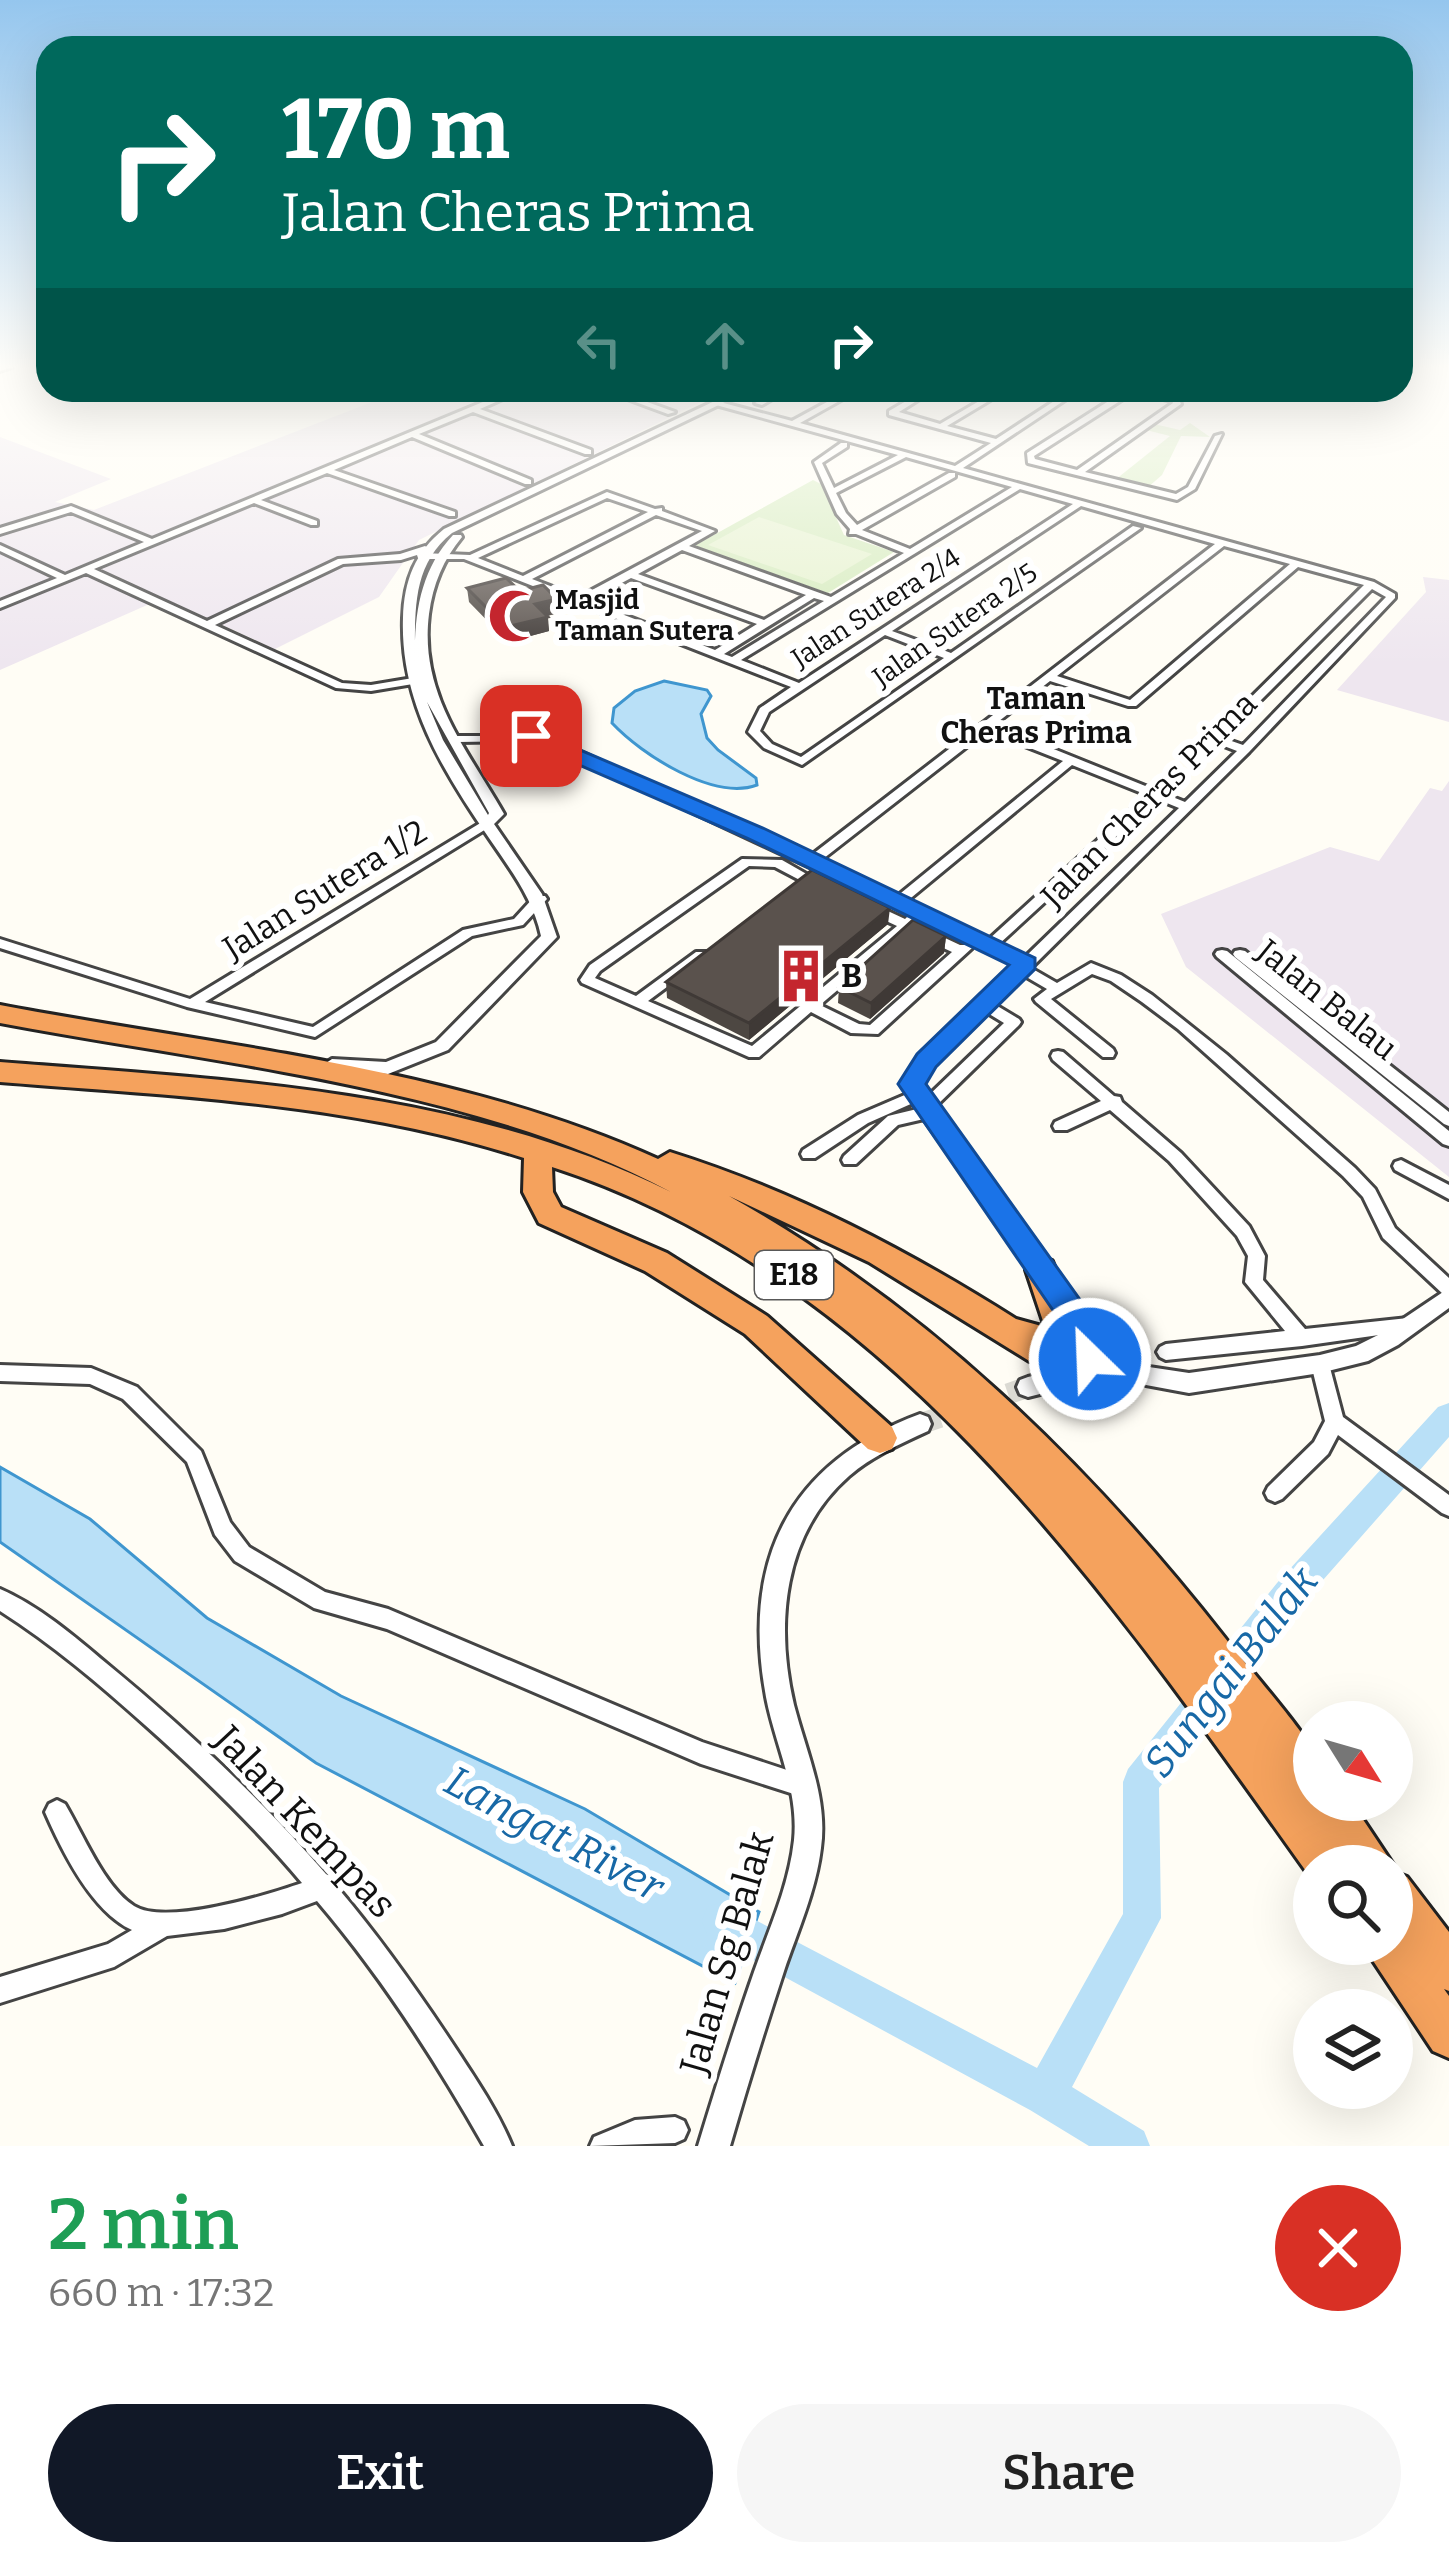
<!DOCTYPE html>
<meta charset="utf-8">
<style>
:root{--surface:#fff;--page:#f6f6f6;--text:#222;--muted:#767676;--accent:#111827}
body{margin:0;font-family:Bitter,serif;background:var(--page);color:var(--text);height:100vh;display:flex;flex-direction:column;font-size:45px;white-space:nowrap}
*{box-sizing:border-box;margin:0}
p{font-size:39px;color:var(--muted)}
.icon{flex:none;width:66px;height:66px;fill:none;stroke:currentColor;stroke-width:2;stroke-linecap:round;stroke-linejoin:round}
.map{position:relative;height:2146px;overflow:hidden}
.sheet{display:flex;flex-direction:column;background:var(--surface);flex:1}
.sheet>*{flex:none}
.banner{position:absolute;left:36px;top:36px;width:1377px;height:366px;border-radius:36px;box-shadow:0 12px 48px #0002;background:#00695c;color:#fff;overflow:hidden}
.needle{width:78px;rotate:127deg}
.tools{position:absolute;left:1293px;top:1701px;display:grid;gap:24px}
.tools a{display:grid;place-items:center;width:120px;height:120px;border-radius:50%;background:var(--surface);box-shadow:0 12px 48px #0002;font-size:60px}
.pin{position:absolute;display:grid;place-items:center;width:102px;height:102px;color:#fff;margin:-51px;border-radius:24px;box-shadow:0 6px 18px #0006}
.me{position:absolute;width:132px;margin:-66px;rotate:336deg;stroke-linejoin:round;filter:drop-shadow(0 0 9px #0008)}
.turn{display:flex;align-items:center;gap:42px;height:252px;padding:0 48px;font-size:54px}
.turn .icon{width:156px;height:156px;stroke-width:2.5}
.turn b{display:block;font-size:84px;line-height:102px}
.lanes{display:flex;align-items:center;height:114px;padding:0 48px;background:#0003;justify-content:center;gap:60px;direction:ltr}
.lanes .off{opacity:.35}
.round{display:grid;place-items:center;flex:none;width:126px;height:126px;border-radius:63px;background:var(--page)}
.overview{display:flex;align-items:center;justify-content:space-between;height:204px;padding:0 48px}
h1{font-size:72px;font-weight:600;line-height:90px;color:#1e9e55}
.action{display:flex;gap:24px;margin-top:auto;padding:24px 48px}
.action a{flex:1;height:138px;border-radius:72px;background:var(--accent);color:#fff;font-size:48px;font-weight:600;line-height:138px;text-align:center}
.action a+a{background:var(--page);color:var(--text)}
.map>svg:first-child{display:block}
.industrial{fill:#eee6ef}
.green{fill:#d5ebbd}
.pitch{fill:#e6f2cf}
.water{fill:#b9e0f7;stroke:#3f96cf;stroke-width:3}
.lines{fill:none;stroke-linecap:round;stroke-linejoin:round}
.river{fill:#b9e0f7;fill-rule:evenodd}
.tertiary-tunnel{stroke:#dbdad3;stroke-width:21;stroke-dasharray:21 10;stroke-linecap:butt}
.minor-casing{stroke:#444;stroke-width:6}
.tertiary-casing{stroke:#444;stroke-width:6}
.motorway-casing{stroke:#222;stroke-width:6}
.minor{fill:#fff;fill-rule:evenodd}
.tertiary{fill:#fff;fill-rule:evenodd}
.motorway{fill:#f5a25d;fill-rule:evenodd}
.wall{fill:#4d4742}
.shaded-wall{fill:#3f3936}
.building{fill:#5a524d;stroke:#3f3936;stroke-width:3}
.route{fill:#1a73e8;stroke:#114b97;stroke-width:3}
.labels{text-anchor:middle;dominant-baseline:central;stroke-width:12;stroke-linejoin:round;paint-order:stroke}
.far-poi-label{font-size:27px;font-weight:bold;fill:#111;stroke:#fff;text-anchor:start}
.far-street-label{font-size:27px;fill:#111;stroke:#fff}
.far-neighbourhood-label{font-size:30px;font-weight:bold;fill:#111;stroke:#fff}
.shield{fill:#fff;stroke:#585858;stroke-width:3}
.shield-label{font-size:30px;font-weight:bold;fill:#111}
.street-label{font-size:33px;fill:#111;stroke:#fff}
.poi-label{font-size:33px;font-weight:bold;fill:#111;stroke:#fff;text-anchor:start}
.near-street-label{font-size:39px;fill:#111;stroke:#fff}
.near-water-label{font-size:42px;font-style:italic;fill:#1768a6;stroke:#fff}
</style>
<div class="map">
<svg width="1449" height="2146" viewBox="0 0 1449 2146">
<rect width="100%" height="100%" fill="#fffdf5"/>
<g class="industrial">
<path d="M 403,390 L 725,390 L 419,540 L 379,597 L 275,649 L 163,598 L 0,670 L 0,437 L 111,479 L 55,502 L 94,510 Z"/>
<path d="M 1423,577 L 1449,580 L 1449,722 L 1337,690 L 1426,592 Z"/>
<path d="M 1449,781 L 1449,1177 L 1186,967 L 1161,914 L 1330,847 L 1379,861 L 1430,788 L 1442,791 Z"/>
</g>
<g class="green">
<path d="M 1190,423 L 1210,437 L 1181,436 L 1162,475 L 1147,488 L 1115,480 L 1170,436 L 1146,430 L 1154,424 L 1180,430 Z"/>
<path d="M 813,480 L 821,484 L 844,535 L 894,552 L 828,593 L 694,546 Z"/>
</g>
<path class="pitch" d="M 759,517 L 872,554 L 822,584 L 708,545 Z"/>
<g class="water">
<path d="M 664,681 L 707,690 L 711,696 L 701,714 L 707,738 L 718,750 L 756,778 L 757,785 C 714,801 642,755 612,723 L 614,708 L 635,691 Z"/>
<path d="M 0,1467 L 90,1519 L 207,1618 L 341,1696 L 585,1809 L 759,1912 L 735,1983 L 316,1763 L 0,1542 Z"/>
</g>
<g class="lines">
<path class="river" d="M 1449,1403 L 1449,1437 L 1301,1605 L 1159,1788 L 1161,1918 L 1072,2087 L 1144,2131 L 1150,2146 L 1089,2146 L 1030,2110 L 707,1935 L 702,1921 L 707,1907 L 721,1902 L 1037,2068 L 1123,1914 L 1123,1782 L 1128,1769 L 1277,1583 L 1438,1407 Z"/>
<path class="tertiary-tunnel" d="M 920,1424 L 1028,1387"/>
<defs>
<g id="minor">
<path d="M 0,367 L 12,367 L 0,371 Z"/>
<path d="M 512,390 L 523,390 L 480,409 L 591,450 L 591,454 L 585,454 L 473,412 L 419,434 L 531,480 L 531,484 L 525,484 L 412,437 L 334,470 L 455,512 L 455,516 L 449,516 L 327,473 L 261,500 L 317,521 L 317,525 L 311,525 L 254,503 L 94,569 L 207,621 L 338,559 L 400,554 L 425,546 L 430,549 L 422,553 L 470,555 L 607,492 L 655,509 L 662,508 L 662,511 L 715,531 L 689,546 L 831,597 L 904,553 L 856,534 L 849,534 L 850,529 L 837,514 L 814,462 L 841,443 L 847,443 L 847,447 L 822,463 L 834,488 L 898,455 L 716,405 L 716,401 L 792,421 L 849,390 L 859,390 L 800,423 L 955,466 L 991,443 L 889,415 L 889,411 L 925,390 L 934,390 L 899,412 L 940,424 L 998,390 L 1007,390 L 947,426 L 996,439 L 1071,390 L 1080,390 L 963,468 L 1374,582 L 1395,594 L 1395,598 L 1249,752 L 1031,968 L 1057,983 L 1091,963 L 1121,975 L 1152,995 L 1226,1054 L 1355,1168 L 1375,1189 L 1395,1228 L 1449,1278 L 1449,1296 L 1443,1294 L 1383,1238 L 1363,1197 L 1343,1176 L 1178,1029 L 1142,1002 L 1111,981 L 1092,974 L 1051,999 L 1113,1049 L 1115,1053 L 1113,1057 L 1103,1057 L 1036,1002 L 1034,999 L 1047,989 L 1023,975 L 994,1004 L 1019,1019 L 1021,1022 L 1019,1025 L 935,1107 L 940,1112 L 938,1115 L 1051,1271 L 1054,1276 L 1051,1281 L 1045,1283 L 1039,1281 L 924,1119 L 898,1125 L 856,1164 L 844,1164 L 842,1160 L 844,1156 L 888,1116 L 917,1109 L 913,1103 L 868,1123 L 815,1158 L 803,1158 L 801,1154 L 803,1150 L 858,1115 L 907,1094 L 903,1085 L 911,1068 L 1017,964 L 921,919 L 915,924 L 960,945 L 970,945 L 972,948 L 878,1034 L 851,1033 L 811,1012 L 759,1057 L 749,1057 L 582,983 L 580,980 L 590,965 L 742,859 L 782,860 L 824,884 L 818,888 L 813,887 L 775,867 L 749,866 L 600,971 L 595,978 L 636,996 L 696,952 L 706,952 L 708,955 L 706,958 L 648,1001 L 752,1046 L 897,926 L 867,912 L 865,909 L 867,906 L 877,906 L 905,919 L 910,914 L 540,741 L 457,742 L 451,739 L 457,736 L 546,736 L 809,857 L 1215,544 L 1081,506 L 892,631 L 951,653 L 1133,526 L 1141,528 L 802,765 L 764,748 L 748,732 L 760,708 L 791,687 L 464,559 L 421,559 L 418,558 L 417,555 L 401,560 L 343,564 L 215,625 L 342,683 L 371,685 L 425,676 L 430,679 L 425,682 L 371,691 L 336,688 L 86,573 L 0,608 L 0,601 L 57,578 L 0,551 L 0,545 L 65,575 L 144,542 L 71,512 L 0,534 L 0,528 L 71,506 L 152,539 ZM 906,457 L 1012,487 L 910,549 L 862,530 L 955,477 L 955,473 L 949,473 L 857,525 L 846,513 L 836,493 ZM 1020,489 L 1073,504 L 799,683 L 741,660 ZM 607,498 L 648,512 L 523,576 L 478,558 ZM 656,515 L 702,531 L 579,597 L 532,579 ZM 1224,546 L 1290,564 L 1130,700 L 1057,676 ZM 682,550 L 806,595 L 764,620 L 638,574 ZM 1298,567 L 1364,585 L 1211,737 L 1211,741 L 1237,751 L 1185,802 L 994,725 L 1050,681 L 1128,706 L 1136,706 ZM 631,578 L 757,624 L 715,650 L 588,601 ZM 1372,589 L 1386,597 L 1243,745 L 1223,738 ZM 814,598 L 824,601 L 732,657 L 724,654 ZM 885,635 L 944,658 L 801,757 L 772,744 L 760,731 L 769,712 ZM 987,731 L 1063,761 L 896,897 L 819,862 ZM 1072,765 L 1147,795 L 988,940 L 906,902 ZM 1157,799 L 1179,808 L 1025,957 L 998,945 ZM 907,931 L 952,952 L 870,1025 L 859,1024 L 820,1005 ZM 986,1012 L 1004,1023 L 926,1098 L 919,1085 L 923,1075 Z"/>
<path d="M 603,390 L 614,390 L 675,412 L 668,414 Z"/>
<path d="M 778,390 L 788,390 L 762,405 L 755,403 Z"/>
<path d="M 1126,390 L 1146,390 L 1178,397 L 1181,404 L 1085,472 L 1176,494 L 1188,487 L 1215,436 L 1222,434 L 1195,489 L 1177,500 L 1028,463 L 1027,453 ZM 1134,392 L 1172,401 L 1173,403 L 1077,470 L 1035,459 L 1034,456 Z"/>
<path d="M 487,819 L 493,823 L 491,826 L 205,1002 L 313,1027 L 463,930 L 514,919 L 535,896 L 545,896 L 547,899 L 523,925 L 472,936 L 315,1037 L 187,1007 L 0,948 L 0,939 L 190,999 Z"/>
<path d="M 1222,950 L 1227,951 L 1449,1131 L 1449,1146 L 1443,1144 L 1217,957 L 1215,954 L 1217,951 Z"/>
<path d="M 1240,950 L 1245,951 L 1449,1112 L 1449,1126 L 1444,1124 L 1235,957 L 1233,954 L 1235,951 Z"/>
<path d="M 1058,1051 L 1063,1052 L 1114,1096 L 1120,1097 L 1122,1102 L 1181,1153 L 1249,1226 L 1265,1256 L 1263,1280 L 1305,1329 L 1408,1318 L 1414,1320 L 1417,1325 L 1414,1330 L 1302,1346 L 1166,1360 L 1160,1357 L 1157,1352 L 1160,1347 L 1166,1344 L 1285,1331 L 1245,1282 L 1248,1256 L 1237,1236 L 1169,1161 L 1110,1110 L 1067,1130 L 1055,1130 L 1053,1126 L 1055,1122 L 1101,1101 L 1053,1060 L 1051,1056 L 1053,1052 Z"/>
<path d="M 1401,1160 L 1449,1185 L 1449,1199 L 1395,1170 L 1393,1166 L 1395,1162 Z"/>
<path d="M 1063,1293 L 1069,1295 L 1096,1334 L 1126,1358 L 1129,1364 L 1126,1370 C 1123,1370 1120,1371 1116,1371 C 1095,1365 1065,1319 1054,1300 L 1057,1295 Z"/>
<path d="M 1320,1356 L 1326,1358 L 1329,1364 L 1343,1417 L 1449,1495 L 1449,1516 L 1442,1513 L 1338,1435 L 1328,1454 L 1282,1499 L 1275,1502 L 1268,1499 L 1265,1493 L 1268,1487 L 1314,1442 L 1325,1421 L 1311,1364 L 1314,1358 Z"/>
<path d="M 0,1365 L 91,1368 L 137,1387 L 201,1451 L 230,1522 L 249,1547 L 325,1592 L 388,1609 L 702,1742 L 811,1778 L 814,1786 L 811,1794 L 803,1797 L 701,1764 L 387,1629 L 314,1608 L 235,1561 L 215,1535 L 187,1462 L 123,1399 L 90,1384 L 0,1381 Z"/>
<path d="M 0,1589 C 39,1606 74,1636 106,1663 C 185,1728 259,1797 326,1874 L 333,1878 L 337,1887 C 382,1940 422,1997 460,2055 C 479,2084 499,2114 512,2146 L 484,2146 C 435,2060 382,1977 317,1901 L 282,1914 L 224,1929 L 167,1936 L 114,1967 L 0,2003 L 0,1977 L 108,1944 L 132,1930 C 92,1912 62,1851 45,1812 L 49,1804 L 57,1800 L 65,1804 C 83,1834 104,1887 134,1906 C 166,1926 267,1895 302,1883 C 254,1826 201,1775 145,1725 C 99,1684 52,1644 0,1611 Z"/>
<path d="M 675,2117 L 684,2121 L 688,2130 L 684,2139 L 675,2143 L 590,2146 L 594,2137 L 635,2120 Z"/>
</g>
<g id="tertiary">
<path d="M 738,390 L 750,390 L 452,533 C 416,562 415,601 415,644 L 415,648 C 415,606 424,566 453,535 L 461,535 L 462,537 C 443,560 433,584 429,614 C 419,694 467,749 504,814 L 494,824 L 542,894 L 557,937 L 448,1050 L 388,1074 L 326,1069 L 323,1065 L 332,1059 L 386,1062 L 436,1042 L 541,936 C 533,898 510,869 489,838 C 443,771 400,702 403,618 C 404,581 415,552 444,529 ZM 427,702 L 489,813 L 488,815 L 443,740 Z"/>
<path d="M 1449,1288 L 1449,1308 L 1398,1345 L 1368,1361 L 1320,1373 L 1189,1393 L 1146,1385 L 1119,1374 L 1028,1397 L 1020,1394 L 1017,1387 L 1020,1380 L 1028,1377 L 1120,1355 L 1149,1367 L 1189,1373 L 1320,1355 L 1356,1346 L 1382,1333 Z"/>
<path d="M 920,1414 L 928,1417 L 931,1424 L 928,1431 C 900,1444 872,1456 849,1476 C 783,1534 775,1624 794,1705 C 806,1752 828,1798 821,1848 C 816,1890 798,1930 784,1971 C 765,2029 747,2087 730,2146 L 698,2146 C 716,2087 734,2029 754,1972 C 769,1929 789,1886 794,1840 C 799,1790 775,1745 766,1697 C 741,1561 788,1463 920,1414 Z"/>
</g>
<path id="motorway" d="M 0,1005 C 216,1046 457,1067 658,1159 L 670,1152 C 794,1191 907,1250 1016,1319 L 1045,1327 L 1026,1270 L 1030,1261 L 1041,1258 L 1052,1261 L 1081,1333 L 1076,1343 L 1061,1349 L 1085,1364 L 1089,1374 L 1085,1384 L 1073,1388 L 869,1262 L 729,1196 C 927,1307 1085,1460 1225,1638 C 1241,1659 1308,1735 1314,1754 C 1318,1767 1314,1787 1314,1800 L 1350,1800 L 1394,1866 L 1392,1871 L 1407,1877 L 1449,1932 L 1449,1991 L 1444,1989 L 1449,1996 L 1449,2058 L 1433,2051 L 1362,1944 L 1392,1944 L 1392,1866 L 1314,1866 L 1313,1881 C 1113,1601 896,1279 552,1167 L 553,1192 L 561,1207 L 667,1253 L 767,1316 L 892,1427 L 897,1438 L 892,1449 L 880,1453 L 868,1449 L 745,1334 L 645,1271 L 539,1223 L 523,1192 L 524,1158 C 355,1103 175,1096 0,1082 L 0,1062 C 227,1080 464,1089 671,1192 C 471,1086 221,1065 0,1023 Z"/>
</defs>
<use href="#minor" class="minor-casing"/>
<use href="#tertiary" class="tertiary-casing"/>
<use href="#motorway" class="motorway-casing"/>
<use href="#minor" class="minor"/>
<use href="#tertiary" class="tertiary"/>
<use href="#motorway" class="motorway"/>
</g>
<g class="wall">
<path d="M 467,588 L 520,591 L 558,613 L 547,616 L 549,631 L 508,642 L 469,602 Z"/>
<path d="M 888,924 L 749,1040 L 667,998 L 666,982 Z"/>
<path d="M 946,936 L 944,953 L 870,1019 L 838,1003 L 839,987 Z"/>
</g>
<g class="shaded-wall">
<path d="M 557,599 L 558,613 L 536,619 L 535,604 Z"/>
<path d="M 548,617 L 549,631 L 508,642 L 506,627 Z"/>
<path d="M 890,908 L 888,924 L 749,1040 L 749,1023 Z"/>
<path d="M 946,936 L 944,953 L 870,1019 L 871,1003 Z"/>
</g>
<g class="building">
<path d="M 506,578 L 520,591 L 543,585 L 557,599 L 535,604 L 548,617 L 506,627 L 467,588 Z"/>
<path d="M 812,870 L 890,908 L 749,1023 L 666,982 Z"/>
<path d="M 913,920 L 946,936 L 871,1003 L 839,987 Z"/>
</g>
<linearGradient id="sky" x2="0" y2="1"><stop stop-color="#95c6ee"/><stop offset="0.55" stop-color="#fffefa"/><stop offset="1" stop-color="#fffefa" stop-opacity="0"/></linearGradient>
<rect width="1449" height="667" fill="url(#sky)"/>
<path class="route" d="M 524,732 L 538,732 L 763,828 L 1035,958 L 1035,969 L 936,1067 L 926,1084 L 1101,1329 L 1106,1359 L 1102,1369 L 1078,1369 L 1074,1341 L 898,1084 L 917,1054 L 1009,965 L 747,838 L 524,741 Z"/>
<defs>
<symbol id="mosque-bare" viewBox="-9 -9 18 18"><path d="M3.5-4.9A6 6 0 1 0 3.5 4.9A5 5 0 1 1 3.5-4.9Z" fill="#c4262e" stroke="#fff" stroke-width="2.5" paint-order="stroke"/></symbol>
<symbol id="building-bare" viewBox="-9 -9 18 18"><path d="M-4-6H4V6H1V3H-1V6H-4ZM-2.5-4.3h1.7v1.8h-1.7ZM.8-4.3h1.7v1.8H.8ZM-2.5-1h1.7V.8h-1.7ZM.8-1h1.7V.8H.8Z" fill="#c4262e" stroke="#fff" stroke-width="2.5" paint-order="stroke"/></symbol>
</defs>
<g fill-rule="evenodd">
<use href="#mosque-bare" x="477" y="578" width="76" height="76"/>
<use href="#building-bare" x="763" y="938" width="76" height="76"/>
</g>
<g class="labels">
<g class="far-poi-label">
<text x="555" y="600">Masjid<tspan x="555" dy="31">Taman Sutera</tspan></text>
</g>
<g class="far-street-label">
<text transform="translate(876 608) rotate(-33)">Jalan Sutera 2/4</text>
<text transform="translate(955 625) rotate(-35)">Jalan Sutera 2/5</text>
</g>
<g class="far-neighbourhood-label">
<text x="1036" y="699">Taman<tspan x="1036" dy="34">Cheras Prima</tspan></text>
</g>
<rect class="shield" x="755" y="1251" width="78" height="48" rx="9"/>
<g class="shield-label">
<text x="794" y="1275">E18</text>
</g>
<g class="street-label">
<text transform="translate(1149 800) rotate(-45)">Jalan Cheras Prima</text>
<text transform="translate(325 890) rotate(-32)">Jalan Sutera 1/2</text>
<text transform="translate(1327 1000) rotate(39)">Jalan Balau</text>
</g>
<g class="poi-label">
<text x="841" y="976">B</text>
</g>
<g class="near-street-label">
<text transform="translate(305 1822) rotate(47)">Jalan Kempas</text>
<text transform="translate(727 1953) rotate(-74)">Jalan Sg Balak</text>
</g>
<g class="near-water-label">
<text transform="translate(1231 1672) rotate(-52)">Sungai Balak</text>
<text transform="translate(554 1834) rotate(28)">Langat River</text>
</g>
</g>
</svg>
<div class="tools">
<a><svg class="needle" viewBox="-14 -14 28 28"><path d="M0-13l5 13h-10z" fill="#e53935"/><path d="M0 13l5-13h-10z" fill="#767676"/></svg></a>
<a><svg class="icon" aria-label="search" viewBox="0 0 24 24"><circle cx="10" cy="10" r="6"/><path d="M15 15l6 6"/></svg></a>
<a><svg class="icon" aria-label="layers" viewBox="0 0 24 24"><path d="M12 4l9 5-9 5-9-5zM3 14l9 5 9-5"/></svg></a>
</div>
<div class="pin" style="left:531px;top:736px;background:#d93025"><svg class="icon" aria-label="arrive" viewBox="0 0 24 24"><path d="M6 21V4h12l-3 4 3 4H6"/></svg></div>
<svg class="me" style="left:1090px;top:1359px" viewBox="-20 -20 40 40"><circle r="17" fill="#1a73e8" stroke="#fff" stroke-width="3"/><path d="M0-11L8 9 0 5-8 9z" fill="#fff"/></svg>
<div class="banner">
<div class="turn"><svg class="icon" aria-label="right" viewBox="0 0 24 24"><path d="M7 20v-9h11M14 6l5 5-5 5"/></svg><div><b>170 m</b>Jalan Cheras Prima</div></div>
<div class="lanes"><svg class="icon off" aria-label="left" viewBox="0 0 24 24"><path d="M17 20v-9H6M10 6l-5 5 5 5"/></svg><svg class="icon off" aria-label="ahead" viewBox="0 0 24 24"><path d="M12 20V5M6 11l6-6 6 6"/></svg><svg class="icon" aria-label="right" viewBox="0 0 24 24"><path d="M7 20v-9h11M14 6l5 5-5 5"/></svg></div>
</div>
</div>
<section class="sheet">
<div class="overview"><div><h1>2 min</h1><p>660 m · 17:32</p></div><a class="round" style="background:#d93025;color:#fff"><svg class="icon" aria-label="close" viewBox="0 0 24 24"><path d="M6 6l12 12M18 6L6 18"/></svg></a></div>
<div class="action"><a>Exit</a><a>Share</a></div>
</section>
